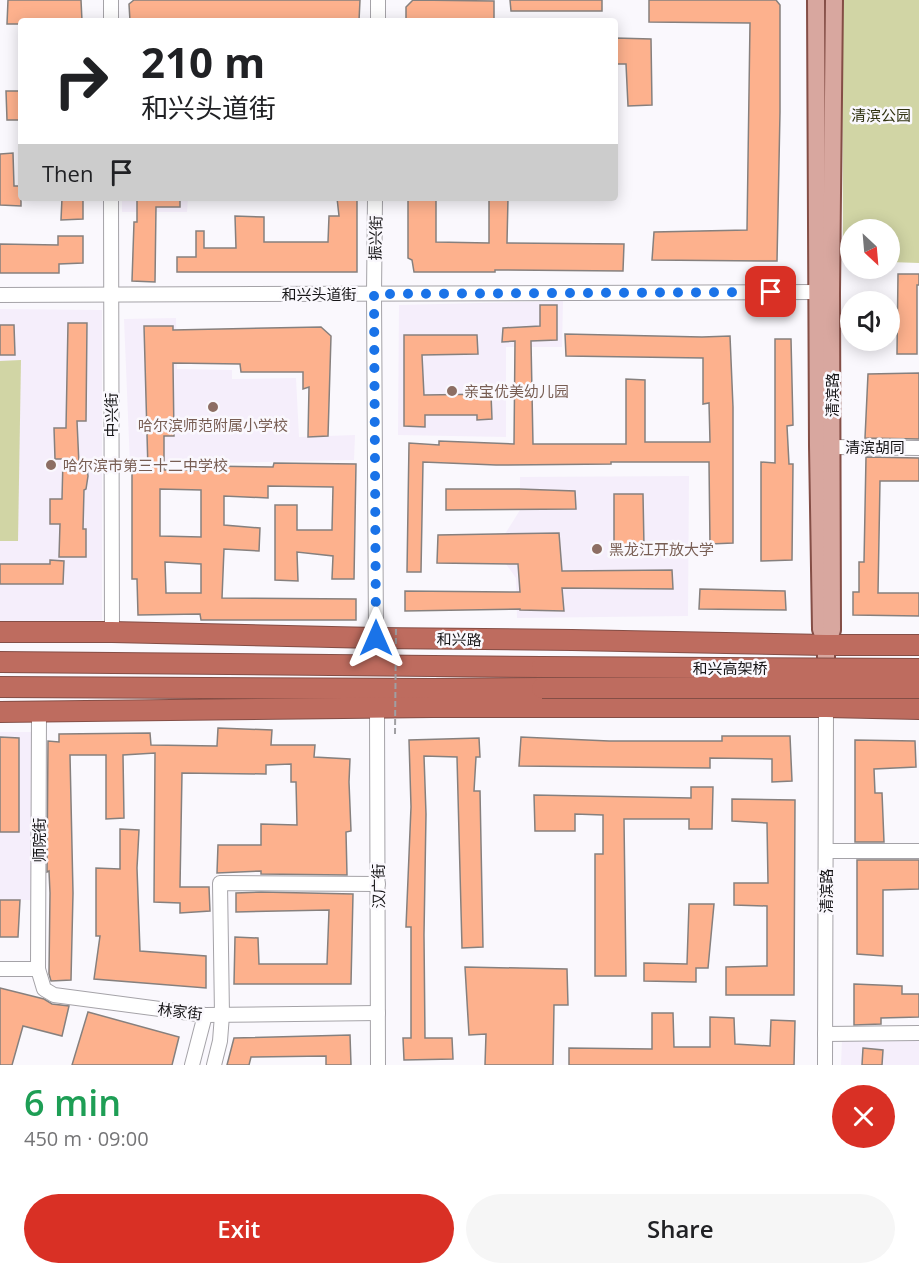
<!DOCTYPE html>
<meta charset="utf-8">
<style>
:root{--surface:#fff;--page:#f6f6f6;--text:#202124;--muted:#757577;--accent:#d93025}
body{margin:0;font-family:"Open Sans","Noto Sans SC",sans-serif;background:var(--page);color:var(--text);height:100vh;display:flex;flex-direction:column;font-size:22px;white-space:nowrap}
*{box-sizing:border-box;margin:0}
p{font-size:20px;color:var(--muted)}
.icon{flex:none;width:33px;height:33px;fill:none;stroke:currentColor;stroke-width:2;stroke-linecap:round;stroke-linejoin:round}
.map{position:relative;height:1065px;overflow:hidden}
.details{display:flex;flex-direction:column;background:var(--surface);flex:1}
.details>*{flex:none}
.banner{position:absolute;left:18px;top:18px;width:600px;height:183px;border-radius:6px;box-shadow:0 3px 15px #0003;background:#fff;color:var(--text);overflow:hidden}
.needle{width:39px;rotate:154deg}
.tools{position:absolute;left:840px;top:219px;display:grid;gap:12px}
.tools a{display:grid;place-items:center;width:60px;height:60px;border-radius:50%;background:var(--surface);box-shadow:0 3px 15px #0003;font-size:30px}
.pin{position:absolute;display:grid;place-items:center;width:51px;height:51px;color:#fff;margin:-26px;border-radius:12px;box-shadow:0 3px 9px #0006}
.me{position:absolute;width:66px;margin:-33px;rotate:0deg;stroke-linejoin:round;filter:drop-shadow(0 0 4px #0008)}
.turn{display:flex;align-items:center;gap:21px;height:126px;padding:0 24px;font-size:27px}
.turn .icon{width:78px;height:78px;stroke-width:2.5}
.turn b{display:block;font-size:42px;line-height:51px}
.then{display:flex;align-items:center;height:57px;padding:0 24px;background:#0003;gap:12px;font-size:22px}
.round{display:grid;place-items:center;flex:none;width:63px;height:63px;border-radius:32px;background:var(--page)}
.summary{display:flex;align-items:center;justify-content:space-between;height:102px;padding:0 24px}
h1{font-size:36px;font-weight:600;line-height:45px;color:#1e9e55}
.button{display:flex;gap:12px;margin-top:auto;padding:12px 24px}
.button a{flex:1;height:69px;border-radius:36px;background:var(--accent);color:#fff;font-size:24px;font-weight:600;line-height:69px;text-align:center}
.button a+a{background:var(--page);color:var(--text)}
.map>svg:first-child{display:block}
.built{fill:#f5eefb}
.green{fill:#d1d5a5}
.building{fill:#fdb18d;stroke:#86807e;stroke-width:1.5;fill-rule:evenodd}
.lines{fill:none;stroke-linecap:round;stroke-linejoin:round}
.minor-casing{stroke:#a5a3a8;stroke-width:16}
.major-casing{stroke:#844e46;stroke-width:20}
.highway-casing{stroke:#844e46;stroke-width:22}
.minor{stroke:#fff;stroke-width:14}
.major{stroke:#d8a79f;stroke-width:16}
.highway{stroke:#be6c5f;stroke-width:20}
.highway-bridge-casing{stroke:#844e46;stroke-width:22;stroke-linecap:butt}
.path-bridge{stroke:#a09fa3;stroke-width:2;stroke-dasharray:6 3;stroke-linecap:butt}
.highway-bridge{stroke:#be6c5f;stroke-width:20}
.route{stroke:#1a73e8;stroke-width:10;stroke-dasharray:0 18}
.education-dot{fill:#8d6e63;stroke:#faf8fd;stroke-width:2}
.labels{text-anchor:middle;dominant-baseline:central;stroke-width:5;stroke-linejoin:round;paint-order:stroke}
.park-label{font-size:15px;fill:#313311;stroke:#faf8fd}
.street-label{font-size:15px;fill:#171618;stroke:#faf8fd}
.education-label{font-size:15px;fill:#785e54;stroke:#faf8fd;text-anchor:start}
</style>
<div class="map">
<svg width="919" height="1065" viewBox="0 0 919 1065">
<rect width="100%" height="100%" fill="#faf8fd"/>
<g class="built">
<path d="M 122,198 L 188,198 L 187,212 L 122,212 Z"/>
<path d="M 563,301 L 562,347 L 506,347 L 506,437 L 398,435 L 399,305 Z"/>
<path d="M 0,309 L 102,310 L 102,620 L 0,621 Z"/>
<path d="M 176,318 L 177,369 L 232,370 L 232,379 L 296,378 L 299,437 L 355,435 L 354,460 L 130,465 L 124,319 Z"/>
<path d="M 689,476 L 688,616 L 517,618 L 516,578 L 506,564 L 505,534 L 520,510 L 520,477 Z"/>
<rect x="0" y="732" width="32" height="168"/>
<path d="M 919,1038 L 919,1065 L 841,1065 L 842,1039 Z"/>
</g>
<g class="green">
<path d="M 842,0 L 919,0 L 919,263 L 890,262 L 890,230 L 850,230 L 850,261 L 843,261 Z"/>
<path d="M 21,360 L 18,541 L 0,541 L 0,361 Z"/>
</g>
<g class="building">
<path d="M 8,0 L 81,0 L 82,21 L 21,21 L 21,24 L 7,24 Z"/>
<path d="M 134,0 L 360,0 L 359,21 L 130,21 L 129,4 Z"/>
<path d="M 413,0 L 494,1 L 494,21 L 406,21 L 406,7 Z"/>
<path d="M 510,0 L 602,0 L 602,11 L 511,11 Z"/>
<path d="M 649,0 L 776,0 L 780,5 L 780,112 L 777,261 L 652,260 L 654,232 L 747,230 L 750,23 L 649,22 Z"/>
<path d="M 615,38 L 651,39 L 652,105 L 628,106 L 626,64 L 615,64 Z"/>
<path d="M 6,91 L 21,91 L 21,120 L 7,120 Z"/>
<path d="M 13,153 L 14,186 L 21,186 L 21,206 L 0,205 L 0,154 Z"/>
<path d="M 62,198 L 83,198 L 83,219 L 61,220 Z"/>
<path d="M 137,198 L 180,198 L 180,207 L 156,207 L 155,282 L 132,281 L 134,222 L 137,222 Z"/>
<path d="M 337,198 L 357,198 L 357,272 L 177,272 L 177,257 L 196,257 L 196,231 L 204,231 L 204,248 L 236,248 L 235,216 L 264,217 L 264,242 L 328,242 L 329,216 L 339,216 Z"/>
<path d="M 408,198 L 436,198 L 436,242 L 489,243 L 489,198 L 508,198 L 507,243 L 624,244 L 623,271 L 495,270 L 495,272 L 414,272 L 412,260 L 408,258 Z"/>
<path d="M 58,236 L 83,236 L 83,263 L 59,264 L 59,273 L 0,273 L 0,244 L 58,245 Z"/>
<path d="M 898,274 L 919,274 L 919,285 L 917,285 L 917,354 L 897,354 Z"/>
<path d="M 540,305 L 557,305 L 557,340 L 531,341 L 533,444 L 626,444 L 626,379 L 645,380 L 645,442 L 710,442 L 709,403 L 703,404 L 703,358 L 566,356 L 565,334 L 702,337 L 730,336 L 733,407 L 733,543 L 710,544 L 709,462 L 611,462 L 611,464 L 496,465 L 423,462 L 421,572 L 407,572 L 409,443 L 439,445 L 439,441 L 514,444 L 515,341 L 502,342 L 503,328 L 540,326 Z"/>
<path d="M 68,323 L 87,323 L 86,421 L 77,421 L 79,465 L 87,468 L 88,476 L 86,489 L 84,490 L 83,529 L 86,529 L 86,557 L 59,557 L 60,524 L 50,524 L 50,499 L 62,499 L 63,459 L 55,459 L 54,428 L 66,428 Z"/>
<path d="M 0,325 L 14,325 L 15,355 L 0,355 Z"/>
<path d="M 144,326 L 173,326 L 173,330 L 321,327 L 331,336 L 328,436 L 308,437 L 309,387 L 303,389 L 303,372 L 241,372 L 240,364 L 173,363 L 174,436 L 164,436 L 164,470 L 207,470 L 207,466 L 273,467 L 274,463 L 356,464 L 354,579 L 332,579 L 333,556 L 297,552 L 298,581 L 275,580 L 275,505 L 297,505 L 297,530 L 332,530 L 333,487 L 268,486 L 268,498 L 224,496 L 224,525 L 260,528 L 259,551 L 224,549 L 222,598 L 356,599 L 356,620 L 201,620 L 200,614 L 138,615 L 137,579 L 132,579 L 132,470 L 148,470 ZM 160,489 L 201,490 L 201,537 L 160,536 ZM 165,562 L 201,564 L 201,593 L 166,593 Z"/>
<path d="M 404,335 L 477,335 L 478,354 L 422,355 L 424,395 L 491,394 L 492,419 L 477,420 L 477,415 L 425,415 L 425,427 L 404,426 Z"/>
<path d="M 775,339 L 791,339 L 793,425 L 787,426 L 789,464 L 793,464 L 792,560 L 761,561 L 761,462 L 775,463 Z"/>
<path d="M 919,373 L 919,439 L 865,438 L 868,374 Z"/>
<path d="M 866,457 L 919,458 L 919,481 L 880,481 L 878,593 L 919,593 L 919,616 L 853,615 L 853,592 L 859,592 L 859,562 L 864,562 Z"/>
<path d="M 446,489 L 519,489 L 575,491 L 576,509 L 446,510 Z"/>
<path d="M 614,494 L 643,494 L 644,547 L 614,548 Z"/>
<path d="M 559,533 L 562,571 L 672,570 L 673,589 L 562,588 L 564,611 L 520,610 L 520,609 L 405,611 L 405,591 L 520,592 L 518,564 L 437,563 L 438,535 Z"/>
<path d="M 50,560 L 64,561 L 63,584 L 0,584 L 0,564 L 50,564 Z"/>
<path d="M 700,589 L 785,591 L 786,610 L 699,609 Z"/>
<path d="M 218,728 L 272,730 L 271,745 L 315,745 L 314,757 L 350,759 L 349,782 L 351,831 L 346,832 L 347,875 L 261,874 L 261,871 L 217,873 L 218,845 L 261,845 L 261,824 L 297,825 L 296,782 L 291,782 L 291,764 L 266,765 L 266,774 L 182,773 L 180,887 L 209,887 L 210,911 L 180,913 L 180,903 L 154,902 L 155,753 L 123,755 L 124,818 L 106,819 L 106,755 L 70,755 L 73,893 L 71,980 L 51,981 L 49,974 L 50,893 L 49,871 L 47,872 L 48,741 L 59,742 L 59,734 L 150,733 L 151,745 L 217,746 Z"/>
<path d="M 722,736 L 790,736 L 792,781 L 772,782 L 772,759 L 710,758 L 710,768 L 519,766 L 521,737 L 609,741 L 722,741 Z"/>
<path d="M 0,737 L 19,738 L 19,832 L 0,832 Z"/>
<path d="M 479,738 L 480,757 L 476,757 L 474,791 L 480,791 L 483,947 L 462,948 L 457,757 L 424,756 L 426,814 L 424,935 L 425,1038 L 452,1038 L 453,1059 L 404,1060 L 403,1038 L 411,1038 L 411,927 L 406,927 L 411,807 L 409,740 Z"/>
<path d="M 855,740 L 915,741 L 916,767 L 874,769 L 875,793 L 882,793 L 884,842 L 855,842 Z"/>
<path d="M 691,787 L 713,787 L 712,829 L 689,829 L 689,819 L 624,819 L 626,976 L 595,976 L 595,854 L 603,854 L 603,815 L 575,814 L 575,831 L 535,831 L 534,795 L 691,798 Z"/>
<path d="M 732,799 L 795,800 L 794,995 L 726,995 L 726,967 L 767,966 L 767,906 L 734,905 L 734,883 L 768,883 L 767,823 L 732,821 Z"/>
<path d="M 120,829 L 139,830 L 137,868 L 140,951 L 206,956 L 206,988 L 94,979 L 100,936 L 96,936 L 96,868 L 120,869 Z"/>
<path d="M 857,860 L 919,860 L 919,889 L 883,890 L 883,956 L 857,954 Z"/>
<path d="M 261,892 L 353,894 L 351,984 L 234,984 L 235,937 L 258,938 L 259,964 L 327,964 L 329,910 L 236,912 L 236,893 Z"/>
<path d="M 0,900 L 20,900 L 18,937 L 0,937 Z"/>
<path d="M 689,904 L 714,904 L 708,968 L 696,968 L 696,982 L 644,981 L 644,963 L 687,964 Z"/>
<path d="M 465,967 L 567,969 L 568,1005 L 554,1005 L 553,1065 L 485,1065 L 486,1034 L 469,1035 Z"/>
<path d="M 854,984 L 902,986 L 902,994 L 919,994 L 919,1017 L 881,1018 L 881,1024 L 854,1025 Z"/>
<path d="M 0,988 L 44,999 L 52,1004 L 69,1006 L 62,1036 L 23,1026 L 12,1065 L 0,1065 Z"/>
<path d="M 88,1012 L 179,1037 L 172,1065 L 72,1065 Z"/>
<path d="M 652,1013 L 673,1013 L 674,1047 L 710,1047 L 710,1017 L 734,1018 L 735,1044 L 770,1046 L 771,1020 L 795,1021 L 794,1065 L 569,1065 L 569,1048 L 652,1049 Z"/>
<path d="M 350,1035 L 351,1065 L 326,1065 L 326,1056 L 251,1057 L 249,1065 L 227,1065 L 234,1038 Z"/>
<path d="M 863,1048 L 883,1050 L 882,1065 L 862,1065 Z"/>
</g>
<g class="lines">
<defs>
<g id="minor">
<path d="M 111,0 L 111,21"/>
<path d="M 378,21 L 378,0"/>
<path d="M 111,198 L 112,632"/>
<path d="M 375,198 L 374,294 L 376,638"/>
<path d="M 0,295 L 817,292"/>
<path d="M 832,447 L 919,448"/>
<path d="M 377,708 L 378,1065"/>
<path d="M 826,851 L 919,851"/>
<path d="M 0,969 L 38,969 L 44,989 L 54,995 L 205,1015 L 378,1013"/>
<path d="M 38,969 L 39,712"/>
<path d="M 825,1034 L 919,1033"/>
<path d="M 192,1065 L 205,1015"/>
<path d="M 214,1065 L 220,1041 L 222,1015 L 220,883 L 378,884"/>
<path d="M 825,1065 L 826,707"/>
</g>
<g id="major">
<path d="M 816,0 L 818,446 L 821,629 L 826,645"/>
<path d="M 826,679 L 826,645 L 832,630 L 831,292 L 834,0"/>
</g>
<g id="highway">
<path d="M 0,632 L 112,632 L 376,638 L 572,640 L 826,645 L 919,645"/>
<path d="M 0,662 L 542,667"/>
<path d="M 0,687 L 433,689 L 542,688"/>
<path d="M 0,712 L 433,707 L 826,707 L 919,709"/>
</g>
</defs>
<use href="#minor" class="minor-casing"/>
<use href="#major" class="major-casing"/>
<use href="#highway" class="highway-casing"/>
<use href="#minor" class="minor"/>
<use href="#major" class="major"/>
<use href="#highway" class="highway"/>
<defs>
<g id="highway-bridge">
<path d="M 542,667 L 919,669"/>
<path d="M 542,688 L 919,688"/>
</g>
</defs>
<use href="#highway-bridge" class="highway-bridge-casing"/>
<path class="path-bridge" d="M 395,734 L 396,627"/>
<use href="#highway-bridge" class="highway-bridge"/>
</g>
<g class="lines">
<path class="route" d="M 376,638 L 374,294 L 771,292"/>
</g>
<g class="education-dot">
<circle cx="452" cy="391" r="6"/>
<circle cx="213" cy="407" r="6"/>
<circle cx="51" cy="465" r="6"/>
<circle cx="597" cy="549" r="6"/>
</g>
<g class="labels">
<g class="park-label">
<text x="881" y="115">清滨公园</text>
</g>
<g class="street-label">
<text transform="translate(375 238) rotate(-89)">振兴街</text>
<text x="319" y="294">和兴头道街</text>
<text transform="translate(832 395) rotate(-90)">清滨路</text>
<text transform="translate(111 415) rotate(-90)">中兴街</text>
<text x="875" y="447">清滨胡同</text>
<text transform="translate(459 639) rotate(1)">和兴路</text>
<text x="730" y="668">和兴高架桥</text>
<text transform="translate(39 840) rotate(-90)">师院街</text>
<text transform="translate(378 886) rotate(-90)">汉广街</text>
<text transform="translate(826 891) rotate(-90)">清滨路</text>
<text transform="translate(180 1011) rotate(7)">林家街</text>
</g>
<g class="education-label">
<text x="464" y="391">亲宝优美幼儿园</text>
<text x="213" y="425" text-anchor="middle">哈尔滨师范附属小学校</text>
<text x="63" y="465">哈尔滨市第三十二中学校</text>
<text x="609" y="549">黑龙江开放大学</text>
</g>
</g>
</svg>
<div class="tools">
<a><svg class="needle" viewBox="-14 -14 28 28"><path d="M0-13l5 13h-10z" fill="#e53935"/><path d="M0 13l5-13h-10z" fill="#757577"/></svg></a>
<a><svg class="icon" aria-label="sound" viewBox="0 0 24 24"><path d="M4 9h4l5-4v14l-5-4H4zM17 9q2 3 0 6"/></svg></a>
</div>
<div class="pin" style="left:771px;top:292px;background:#d93025"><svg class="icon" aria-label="arrive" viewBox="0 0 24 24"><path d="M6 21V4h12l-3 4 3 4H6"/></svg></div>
<svg class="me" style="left:376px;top:638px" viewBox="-20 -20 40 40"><path d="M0-17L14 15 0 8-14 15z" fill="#1a73e8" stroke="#fff" stroke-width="4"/></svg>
<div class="banner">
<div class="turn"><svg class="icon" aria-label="right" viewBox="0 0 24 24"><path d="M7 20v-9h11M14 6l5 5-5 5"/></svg><div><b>210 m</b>和兴头道街</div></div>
<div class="then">Then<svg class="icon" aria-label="arrive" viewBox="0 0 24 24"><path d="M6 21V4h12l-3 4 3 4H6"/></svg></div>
</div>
</div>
<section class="details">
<div class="summary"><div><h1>6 min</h1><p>450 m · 09:00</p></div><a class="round" style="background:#d93025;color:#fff"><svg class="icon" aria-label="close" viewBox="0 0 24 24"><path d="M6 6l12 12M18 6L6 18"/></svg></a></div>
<div class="button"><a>Exit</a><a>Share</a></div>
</section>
